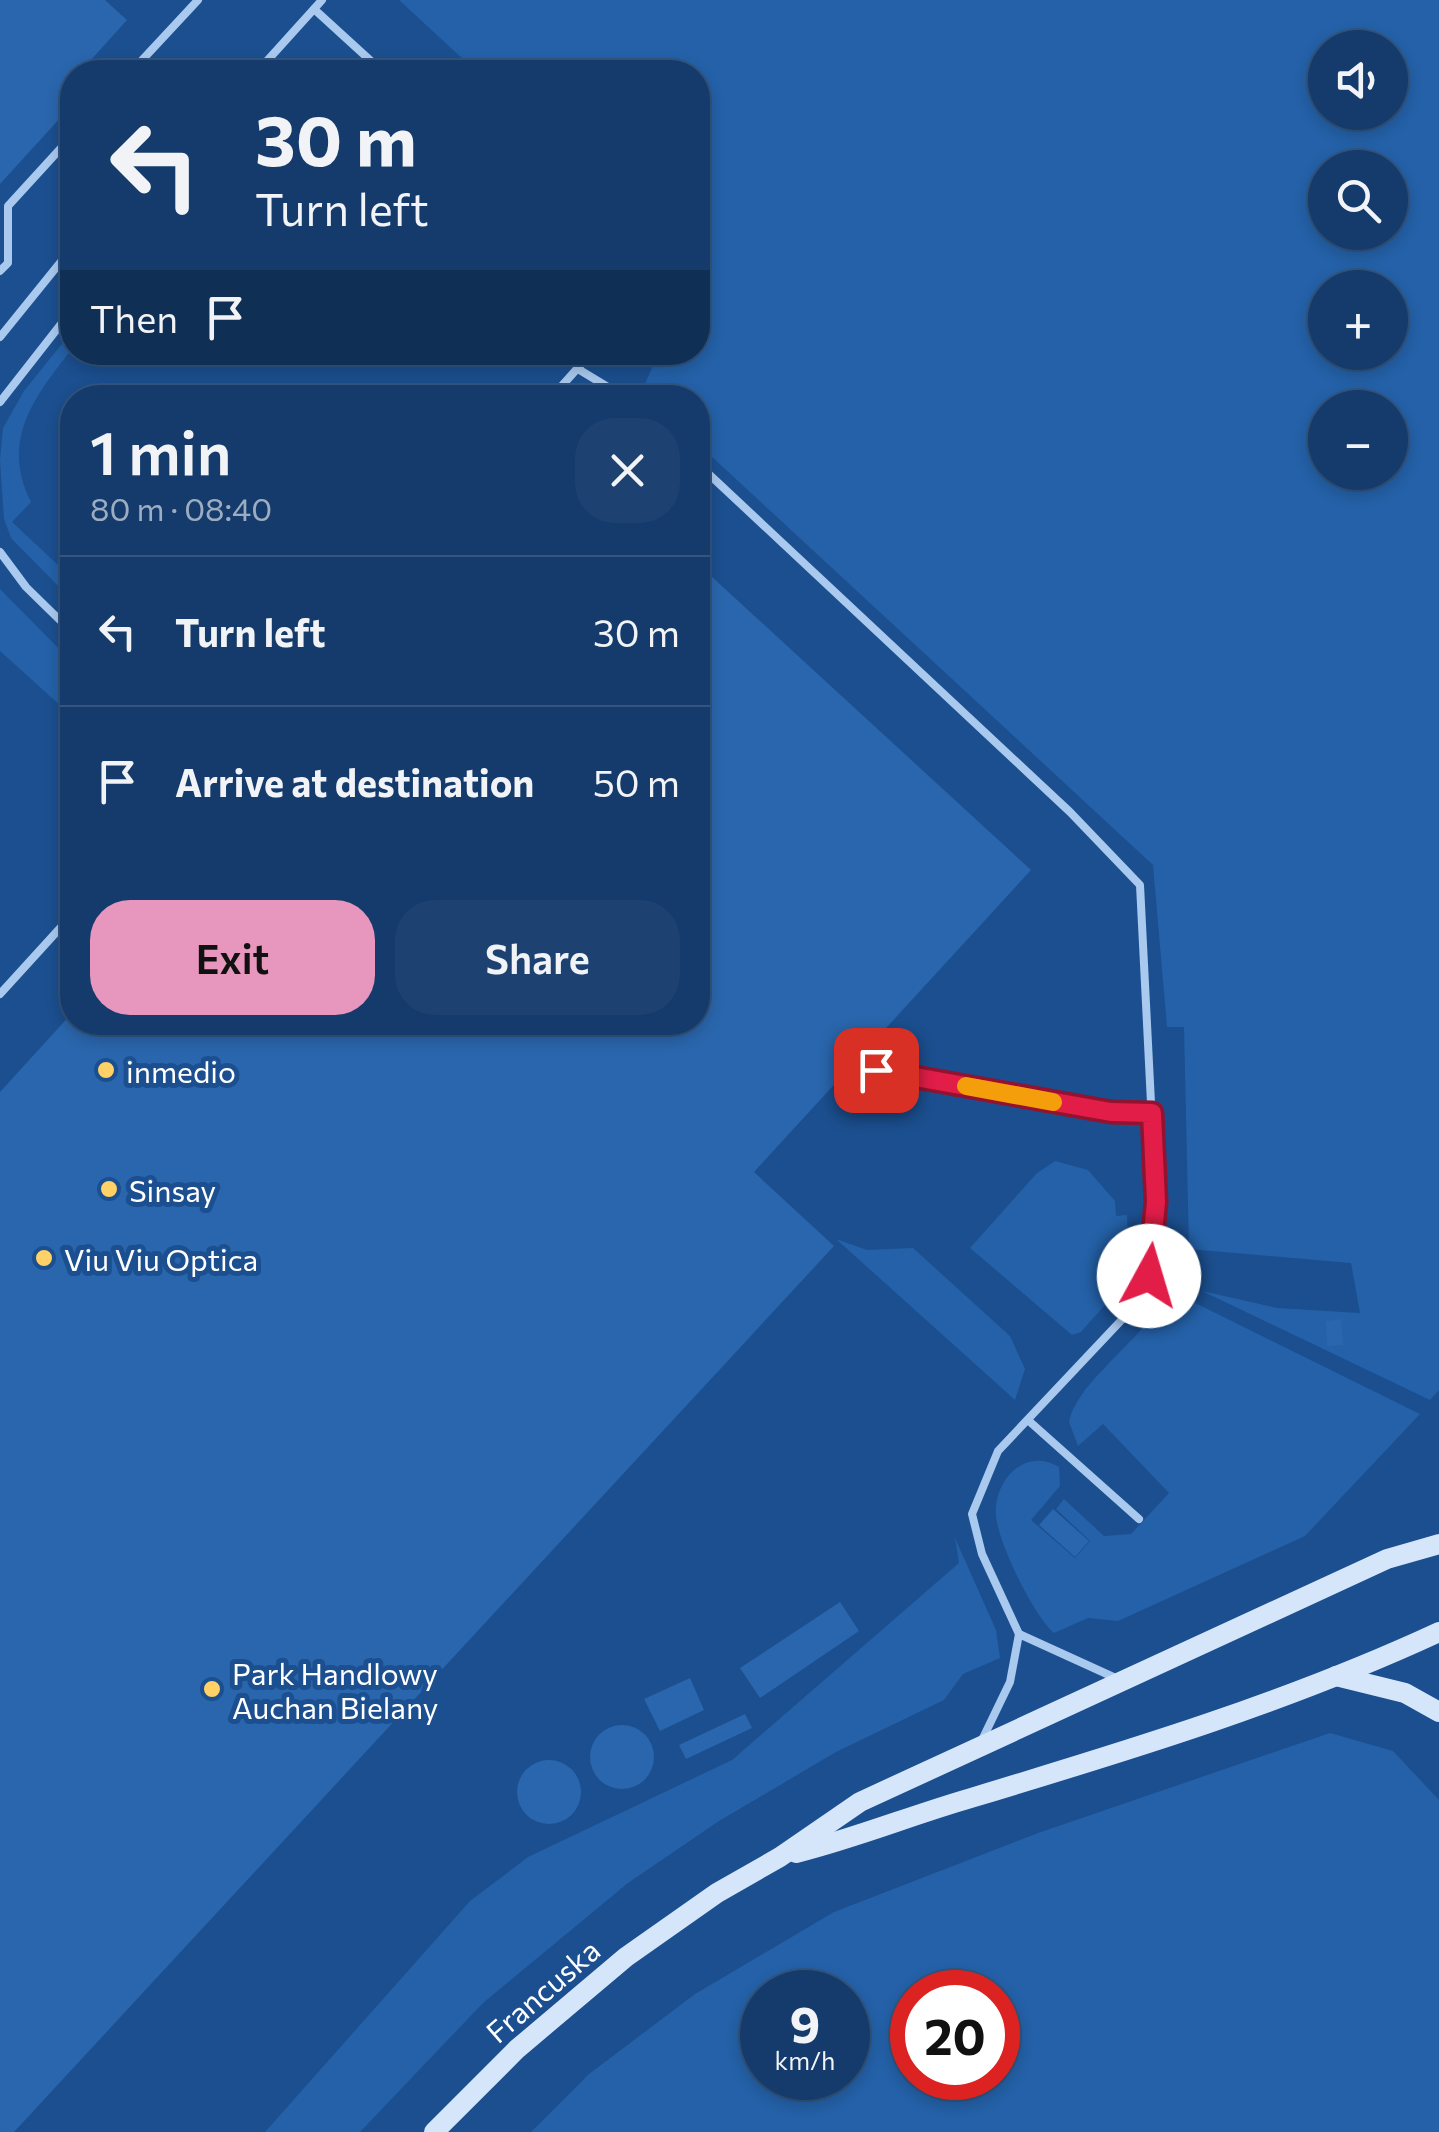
<!DOCTYPE html>
<meta charset="utf-8">
<style>
:root{--surface:#143b6b;--page:#1d4271;--text:#f1f3f6;--muted:#9dadc1;--line:#33557e;--accent:#e797bd}
body{margin:0;font-family:Commissioner,sans-serif;background:var(--page);color:var(--text);height:100vh;display:flex;flex-direction:column;font-size:38px;white-space:nowrap}
*{box-sizing:border-box;margin:0}
p{font-size:32px;color:var(--muted)}
.icon{flex:none;width:55px;height:55px;fill:none;stroke:currentColor;stroke-width:2;stroke-linecap:round;stroke-linejoin:round}
.map{position:relative;flex:1;overflow:hidden}
.panel{position:absolute;left:60px;top:385px;width:650px;height:650px;display:flex;flex-direction:column;background:var(--surface);border-radius:40px;box-shadow:0 5px 15px #0003,0 0 0 2px var(--line)}
.panel>*{flex:none}
.banner{position:absolute;left:60px;top:60px;width:650px;height:305px;border-radius:40px;box-shadow:0 5px 15px #0003,0 0 0 2px var(--line);background:#143b6b;color:var(--text);overflow:hidden}
.controls{position:absolute;left:1308px;top:30px;display:grid;gap:20px}
.controls a{display:grid;place-items:center;width:100px;height:100px;border-radius:50%;background:var(--surface);box-shadow:0 5px 15px #0003,0 0 0 2px var(--line);font-size:50px}
.speed{position:absolute;left:740px;top:1970px;display:flex;gap:20px;font-size:50px;font-weight:700;text-align:center}
.speed>*{display:grid;place-content:center;width:130px;height:130px;border-radius:50%;background:var(--surface);box-shadow:0 5px 15px #0003,0 0 0 2px var(--line);line-height:1}
.speed small{font-size:25px;font-weight:400}
.speed .limit{border:15px solid #d22;background:#fff;color:#111}
.pin{position:absolute;display:grid;place-items:center;width:85px;height:85px;color:#fff;margin:-42px;border-radius:20px;box-shadow:0 5px 15px #0006}
.me{position:absolute;width:110px;margin:-55px;rotate:6deg;stroke-linejoin:round;filter:drop-shadow(0 0 8px #0008)}
.turn{display:flex;align-items:center;gap:35px;height:210px;padding:0 30px;font-size:45px}
.turn .icon{width:130px;height:130px;stroke-width:2.5}
.turn b{display:block;font-size:70px;line-height:85px}
.then{display:flex;align-items:center;height:95px;padding:0 30px;background:#0003;gap:20px;font-size:38px}
.round{display:grid;place-items:center;flex:none;width:105px;height:105px;border-radius:40px;background:var(--page)}
.head{display:flex;align-items:center;justify-content:space-between;height:170px;padding:0 30px}
h1{font-size:60px;font-weight:600;line-height:75px}
.button{display:flex;gap:20px;margin-top:auto;padding:20px 30px}
.button a{flex:1;height:115px;border-radius:40px;background:var(--accent);color:#111;font-size:40px;font-weight:600;line-height:115px;text-align:center}
.button a+a{background:var(--page);color:var(--text)}
ul{padding:0;list-style:none}
li{display:flex;align-items:center;gap:30px;height:150px;padding:0 30px;border-top:2px solid var(--line)}
li div{flex:1}
li b{display:block;font-size:38px}
li em{font-style:normal}
.map>svg:first-child{display:block}
.green{fill:#2461a8;fill-rule:evenodd}
.building{fill:#2a66ad}
.lines{fill:none;stroke-linecap:round;stroke-linejoin:round}
.lane{stroke:#a9c9ee;stroke-width:8}
.secondary{stroke:#d6e6fa;stroke-width:20}
.route-casing{stroke:#92132f;stroke-width:25}
.route{stroke:#e11d48;stroke-width:18}
.slow{stroke:#f59e0b;stroke-width:18}
.poi-dot{fill:#ffd166;stroke:#1b4f8f;stroke-width:4}
.labels{text-anchor:middle;dominant-baseline:central;stroke-width:10;stroke-linejoin:round;paint-order:stroke}
.poi-label{font-size:30px;fill:#fff;stroke:#1b4f8f;text-anchor:start}
.street-label{font-size:30px;fill:#fff;stroke:#1b4f8f}
</style>
<div class="map">
<svg width="1439" height="2132" viewBox="0 0 1439 2132">
<rect width="100%" height="100%" fill="#1b4f8f"/>
<g class="green">
<path d="M 399,0 L 1439,0 L 1439,1390 L 1430,1400 L 1202,1291 L 1277,1308 L 1360,1313 L 1351,1263 L 1189,1249 L 1184,1027 L 1167,1027 L 1153,865 L 698,444 L 698,398 L 647,397 L 641,392 L 659,353 L 698,352 L 698,72 L 477,72 ZM 1325,48 L 1390,48 L 1390,112 L 1325,112 ZM 1325,168 L 1390,168 L 1390,232 L 1325,232 ZM 1325,288 L 1390,288 L 1390,352 L 1325,352 ZM 1325,408 L 1390,408 L 1390,472 L 1325,472 Z"/>
<path d="M 69,335 L 72,349 C 34,397 0,441 31,502 L 12,522 L 72,578 L 72,600 L 11,538 L 4,519 L 0,460 L 3,428 L 24,391 Z"/>
<path d="M 0,589 L 72,662 L 72,716 L 0,651 Z"/>
<path d="M 1055,1161 L 1088,1170 L 1115,1201 L 1116,1216 L 1127,1215 C 1130,1284 1125,1282 1081,1332 L 1072,1335 L 970,1248 L 1037,1173 Z"/>
<path d="M 836,1239 L 867,1250 L 913,1248 L 1010,1336 L 1025,1369 L 1015,1400 Z"/>
<path d="M 1169,1290 L 1420,1414 L 1305,1536 L 1118,1621 L 1088,1618 L 1054,1633 C 1034,1616 998,1543 996,1516 C 993,1481 1025,1446 1059,1467 L 1060,1486 L 1031,1520 L 1075,1558 L 1090,1541 L 1056,1509 L 1064,1499 L 1104,1536 L 1131,1534 L 1169,1493 L 1103,1424 L 1078,1446 L 1069,1422 C 1078,1379 1148,1337 1169,1290 Z"/>
<path d="M 955,1538 L 996,1630 L 1000,1658 L 963,1674 L 944,1700 L 836,1752 L 719,1821 L 628,1883 L 483,2003 L 360,2132 L 265,2132 L 470,1901 L 528,1857 L 732,1760 L 959,1563 Z"/>
<path d="M 1330,1733 L 1393,1751 L 1439,1800 L 1439,2132 L 531,2132 L 589,2074 L 695,1994 L 834,1912 L 1038,1833 ZM 848,1992 L 848,2078 L 762,2078 L 762,1992 ZM 998,1992 L 998,2078 L 912,2078 L 912,1992 Z"/>
</g>
<g class="building">
<path d="M 0,0 L 105,0 L 127,20 L 89,62 L 101,72 L 72,72 L 72,105 L 0,184 Z"/>
<path d="M 698,564 L 1031,870 L 754,1172 L 834,1246 L 14,2132 L 0,2132 L 0,1092 L 72,1013 L 72,1022 L 698,1022 Z"/>
<path d="M 1341,1319 L 1343,1345 L 1327,1346 L 1326,1321 Z"/>
<path d="M 1053,1509 L 1089,1541 L 1075,1557 L 1039,1525 Z"/>
<path d="M 840,1602 L 859,1631 L 760,1698 L 740,1668 Z"/>
<path d="M 690,1678 L 704,1710 L 660,1731 L 644,1699 Z"/>
<path d="M 745,1714 L 752,1728 L 686,1759 L 679,1745 Z"/>
<circle cx="622" cy="1757" r="32"/>
<circle cx="549" cy="1792" r="32"/>
</g>
<g class="lines">
<g class="lane">
<path d="M 314,9 L 383,72"/>
<path d="M 131,72 L 198,0"/>
<path d="M 257,72 L 322,0"/>
<path d="M 0,271 L 8,263 L 8,206 L 72,136"/>
<path d="M 0,337 L 72,248"/>
<path d="M 578,369 L 626,398"/>
<path d="M 551,398 L 592,352"/>
<path d="M 0,402 L 72,310"/>
<path d="M 698,464 L 1070,812 L 1140,885 L 1156,1202 L 1149,1276 L 1131,1310 L 998,1451 L 972,1514 L 982,1554 L 1019,1634 L 1010,1682 L 982,1740"/>
<path d="M 0,552 L 26,587 L 72,632"/>
<path d="M 0,994 L 72,915"/>
<path d="M 876,1070 L 1111,1112 L 1152,1113"/>
<path d="M 1029,1421 L 1139,1519"/>
<path d="M 1019,1634 L 1120,1680"/>
</g>
<g class="secondary">
<path d="M 1336,1676 L 1405,1693 L 1439,1712"/>
<path d="M 796,1853 C 856,1838 912,1815 971,1798 C 1130,1750 1288,1702 1439,1632"/>
<path d="M 434,2132 L 517,2049 L 626,1957 L 717,1893 L 780,1857 L 860,1802 L 1387,1559 L 1439,1544"/>
</g>
</g>
<g class="lines">
<defs>
<path id="route" d="M 876,1070 L 1111,1112 L 1152,1113 L 1156,1202 L 1149,1276"/>
</defs>
<use href="#route" class="route-casing"/>
<use href="#route" class="route"/>
<path class="slow" d="M 966,1086 L 1053,1102"/>
</g>
<g class="poi-dot">
<circle cx="106" cy="1070" r="10"/>
<circle cx="109" cy="1189" r="10"/>
<circle cx="44" cy="1258" r="10"/>
<circle cx="212" cy="1689" r="10"/>
</g>
<g class="labels">
<g class="poi-label">
<text x="126" y="1070">inmedio</text>
<text x="129" y="1189">Sinsay</text>
<text x="64" y="1258">Viu Viu Optica</text>
<text x="232" y="1672">Park Handlowy<tspan x="232" dy="34">Auchan Bielany</tspan></text>
</g>
<g class="street-label">
<text transform="translate(542 1990) rotate(-41)">Francuska</text>
</g>
</g>
</svg>
<div class="controls">
<a><svg class="icon" aria-label="sound" viewBox="0 0 24 24"><path d="M4 9h4l5-4v14l-5-4H4zM17 9q2 3 0 6"/></svg></a>
<a><svg class="icon" aria-label="search" viewBox="0 0 24 24"><circle cx="10" cy="10" r="6"/><path d="M15 15l6 6"/></svg></a>
<a>+</a>
<a>−</a>
</div>
<div class="speed"><div>9<small>km/h</small></div><div class="limit">20</div></div>
<div class="pin" style="left:876px;top:1070px;background:#d93025"><svg class="icon" aria-label="arrive" viewBox="0 0 24 24"><path d="M6 21V4h12l-3 4 3 4H6"/></svg></div>
<svg class="me" style="left:1149px;top:1276px" viewBox="-20 -20 40 40"><circle r="19" fill="#fff"/><path d="M0-13L10 11 0 6-10 11z" fill="#e11d48"/></svg>
<div class="banner">
<div class="turn"><svg class="icon" aria-label="left" viewBox="0 0 24 24"><path d="M17 20v-9H6M10 6l-5 5 5 5"/></svg><div><b>30 m</b>Turn left</div></div>
<div class="then">Then<svg class="icon" aria-label="arrive" viewBox="0 0 24 24"><path d="M6 21V4h12l-3 4 3 4H6"/></svg></div>
</div>
<section class="panel">
<div class="head"><div><h1>1 min</h1><p>80 m · 08:40</p></div><a class="round"><svg class="icon" aria-label="close" viewBox="0 0 24 24"><path d="M6 6l12 12M18 6L6 18"/></svg></a></div>
<ul>
<li><svg class="icon" aria-label="left" viewBox="0 0 24 24"><path d="M17 20v-9H6M10 6l-5 5 5 5"/></svg><div><b>Turn left</b></div><em>30 m</em></li>
<li><svg class="icon" aria-label="arrive" viewBox="0 0 24 24"><path d="M6 21V4h12l-3 4 3 4H6"/></svg><div><b>Arrive at destination</b></div><em>50 m</em></li>
</ul>
<div class="button"><a>Exit</a><a>Share</a></div>
</section>
</div>
